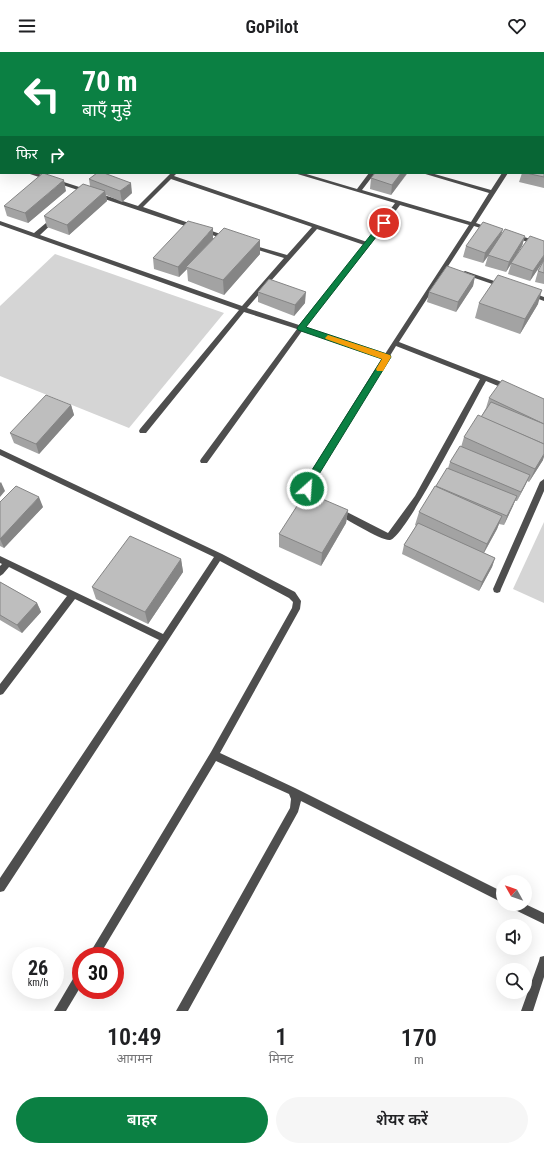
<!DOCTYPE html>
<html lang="hi">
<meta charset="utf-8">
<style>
:root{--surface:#fff;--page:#f6f6f6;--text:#202124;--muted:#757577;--accent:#0b8043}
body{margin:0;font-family:"Roboto Condensed","Noto Sans Devanagari",sans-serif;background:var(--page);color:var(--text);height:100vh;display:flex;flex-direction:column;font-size:15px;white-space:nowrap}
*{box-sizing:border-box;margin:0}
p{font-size:13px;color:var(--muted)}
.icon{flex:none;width:22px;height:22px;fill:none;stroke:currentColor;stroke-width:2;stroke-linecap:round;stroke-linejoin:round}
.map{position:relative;height:959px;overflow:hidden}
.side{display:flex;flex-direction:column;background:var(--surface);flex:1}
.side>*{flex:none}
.guide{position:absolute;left:0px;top:0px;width:544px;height:122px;box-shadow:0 4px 16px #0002;background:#0b8043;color:#fff;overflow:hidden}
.needle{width:26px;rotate:310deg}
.controls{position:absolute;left:496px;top:823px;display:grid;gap:8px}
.controls a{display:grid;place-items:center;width:36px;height:36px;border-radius:50%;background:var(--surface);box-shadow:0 4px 16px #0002;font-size:20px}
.speed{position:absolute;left:12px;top:895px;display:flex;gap:8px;font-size:20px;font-weight:700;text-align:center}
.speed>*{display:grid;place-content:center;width:52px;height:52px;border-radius:50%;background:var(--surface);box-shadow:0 4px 16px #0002;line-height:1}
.speed small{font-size:10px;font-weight:400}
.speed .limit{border:6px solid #d22;background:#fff;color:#111}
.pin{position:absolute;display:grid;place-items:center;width:34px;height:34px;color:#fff;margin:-17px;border:2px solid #fff;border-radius:50%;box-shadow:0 1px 4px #0007}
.me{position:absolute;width:44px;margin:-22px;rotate:26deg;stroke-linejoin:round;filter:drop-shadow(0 0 3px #0008)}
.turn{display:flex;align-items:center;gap:14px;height:84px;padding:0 16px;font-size:18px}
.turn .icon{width:52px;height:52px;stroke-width:2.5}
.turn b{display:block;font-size:28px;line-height:34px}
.then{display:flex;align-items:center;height:38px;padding:0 16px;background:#0003;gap:8px;font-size:15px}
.eta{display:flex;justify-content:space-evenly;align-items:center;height:68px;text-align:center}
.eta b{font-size:24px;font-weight:600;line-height:28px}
.cta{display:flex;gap:8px;margin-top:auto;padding:8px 16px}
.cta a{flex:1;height:46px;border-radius:24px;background:var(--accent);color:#fff;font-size:16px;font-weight:600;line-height:46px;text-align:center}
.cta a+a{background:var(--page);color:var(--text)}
header{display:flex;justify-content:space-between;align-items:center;height:52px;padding:0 16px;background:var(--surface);font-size:18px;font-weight:600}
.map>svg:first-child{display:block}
.green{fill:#d5d5d5}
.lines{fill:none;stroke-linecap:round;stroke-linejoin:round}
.minor{fill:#4e4e4e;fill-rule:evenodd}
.wall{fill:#a3a3a3}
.shaded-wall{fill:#858585}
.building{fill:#bebebe;stroke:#858585}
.route{fill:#0b8043;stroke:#07532c}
.slow{fill:#f59e0b}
</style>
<header><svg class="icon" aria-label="menu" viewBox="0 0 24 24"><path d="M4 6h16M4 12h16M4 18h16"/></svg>GoPilot<svg class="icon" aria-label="heart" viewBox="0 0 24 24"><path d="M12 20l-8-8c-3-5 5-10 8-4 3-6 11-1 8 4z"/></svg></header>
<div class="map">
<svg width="544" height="959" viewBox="0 0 544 959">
<rect width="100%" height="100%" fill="#fff"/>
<g class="green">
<path d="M 242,0 L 430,0 L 434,1 L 241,1 Z"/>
<path d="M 55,202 L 224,261 L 129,376 L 0,324 L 0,254 Z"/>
<path d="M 544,470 L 544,551 L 513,537 Z"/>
</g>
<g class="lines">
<g class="minor">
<rect x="211" y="0" width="8" height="1"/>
<rect x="448" y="0" width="9" height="1"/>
<rect x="543" y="21" width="1" height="2"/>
<path d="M 544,59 L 544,64 L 543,65 L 543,60 Z"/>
<rect x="0" y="70" width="1" height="4"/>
<rect x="543" y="81" width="1" height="4"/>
<path d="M 1,95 L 1,99 L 0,100 L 0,96 Z"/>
<rect x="0" y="110" width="1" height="4"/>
<path d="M 27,121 L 36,121 L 138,154 L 171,121 L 175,121 L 176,122 L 174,124 L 367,190 L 395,151 L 294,121 L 303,121 L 357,137 L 369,121 L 375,121 L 362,138 L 471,170 L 489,141 L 422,121 L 431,121 L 491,138 L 502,121 L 508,121 L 476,171 L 493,177 L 490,179 L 474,174 L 399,290 L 512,334 L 514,336 L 510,339 L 486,329 C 474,350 405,486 390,488 C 381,489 345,466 335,461 L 334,459 L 335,457 L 341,457 L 388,481 L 415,444 L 480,327 L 396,294 L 312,431 L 311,437 L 323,449 L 322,451 L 319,452 C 310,449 302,441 304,431 L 382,306 L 302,279 L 207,411 L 201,411 L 200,409 L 201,407 L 297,277 L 244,260 L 146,381 L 140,381 L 139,379 L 140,377 L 239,258 L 0,173 L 0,169 L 34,181 L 52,166 L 56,166 L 56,168 L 40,183 L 242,254 L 284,206 L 248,195 L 248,193 L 252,193 L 287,203 L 312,175 L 171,127 L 143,155 L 229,185 L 230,186 L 227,188 ZM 400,153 L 469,173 L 385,302 L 305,275 L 370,193 ZM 317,177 L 364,193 L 299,273 L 247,256 Z"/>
<path d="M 514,182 L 544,191 L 544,195 L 512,185 L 512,183 Z"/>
<path d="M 465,219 L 503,232 L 504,233 L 501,235 L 463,222 L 462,221 Z"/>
<path d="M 530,240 L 544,245 L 544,249 L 528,243 L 527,242 Z"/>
<path d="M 0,397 L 222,502 L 295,540 L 301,549 L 300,557 L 220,701 L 295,736 L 503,840 L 503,851 L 301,749 L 298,760 L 188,959 L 176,959 L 290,756 L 291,747 L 289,742 L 216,709 L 99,904 L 88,904 L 211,700 L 292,556 L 293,550 L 289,546 L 220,509 L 4,839 L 0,840 L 0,826 L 159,588 L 75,547 L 3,642 L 0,643 L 0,632 L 67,544 L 9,515 L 3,522 L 0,524 L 0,514 L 2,512 L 0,511 L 0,504 L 163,582 L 214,505 L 0,403 Z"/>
<path d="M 544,427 L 544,439 L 501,537 L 500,540 L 497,541 L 494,540 L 493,537 L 540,430 Z"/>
<path d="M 510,852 L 525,852 L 544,861 L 544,872 L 511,856 Z"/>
<path d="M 544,904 L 544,925 L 533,959 L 521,959 L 539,909 L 540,905 Z"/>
<path d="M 81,918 L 81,934 L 66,959 L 54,959 L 77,920 Z"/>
</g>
</g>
<g class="wall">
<path d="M 0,0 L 32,0 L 33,1 L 1,1 L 1,61 L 0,60 Z"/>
<path d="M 544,0 L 544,15 L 543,15 L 543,1 Z"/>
<path d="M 544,84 L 544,136 L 519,130 L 522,121 L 543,121 L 543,86 Z"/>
<path d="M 407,122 L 391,143 L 370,137 L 371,126 Z"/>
<path d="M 89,127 L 132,141 L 122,150 L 106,143 L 107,149 L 69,183 L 47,175 L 44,164 L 90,134 Z"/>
<path d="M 66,139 L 28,171 L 7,164 L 4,154 Z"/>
<path d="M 501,183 L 525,184 L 522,194 L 513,208 L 544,208 L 530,229 L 508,222 L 511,212 L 506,220 L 485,214 L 488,204 L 483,211 L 463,205 L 466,194 Z"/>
<path d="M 213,186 L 260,188 L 260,202 L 224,243 L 188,229 L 187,217 L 179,225 L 154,217 L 153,206 Z"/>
<path d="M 544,208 L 544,232 L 535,230 L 538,219 Z"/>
<path d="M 475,224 L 473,234 L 456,260 L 427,250 L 429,240 Z"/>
<path d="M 258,240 L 305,251 L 294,264 L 258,250 Z"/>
<path d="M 479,251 L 538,252 L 520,282 L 475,266 Z"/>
<path d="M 489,346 L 544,347 L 543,408 L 529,430 L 527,429 L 517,449 L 515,449 L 504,473 L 499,472 L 497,477 L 484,501 L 495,506 L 492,515 L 479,539 L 402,502 L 404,493 L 416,474 L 415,473 L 419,460 L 448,416 L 450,410 L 461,395 L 464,385 L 481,365 L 486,356 Z"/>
<path d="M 71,353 L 74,363 L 39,402 L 14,391 L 10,381 Z"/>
<path d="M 0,450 L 43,455 L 4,496 L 0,494 Z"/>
<path d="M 348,458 L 346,471 L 321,514 L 279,495 L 279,482 Z"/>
<path d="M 181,507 L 183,520 L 148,572 L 96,547 L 92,535 Z"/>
<path d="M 0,530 L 37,551 L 41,560 L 22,581 L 0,568 Z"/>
</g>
<g class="shaded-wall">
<path d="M 27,0 L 32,0 L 33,1 L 25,1 Z"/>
<path d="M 1,17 L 1,38 L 0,39 L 0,18 Z"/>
<path d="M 401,121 L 407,121 L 391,143 L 392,133 Z"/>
<path d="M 64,128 L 66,139 L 28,171 L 25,161 Z"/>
<path d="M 131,131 L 132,141 L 122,150 L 120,139 Z"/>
<path d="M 105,139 L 107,149 L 69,183 L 67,173 Z"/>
<path d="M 213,176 L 213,187 L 186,215 L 187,217 L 179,225 L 178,215 Z"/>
<path d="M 503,177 L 500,187 L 483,211 L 485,201 Z"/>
<path d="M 525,184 L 522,194 L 506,220 L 509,210 Z"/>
<path d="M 260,188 L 260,202 L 224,243 L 223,228 Z"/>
<path d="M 544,203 L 544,208 L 530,229 L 533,219 Z"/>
<path d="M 475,224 L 473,234 L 456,260 L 458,250 Z"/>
<path d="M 542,238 L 538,252 L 520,282 L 525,267 Z"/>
<path d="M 306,240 L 305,251 L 294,264 L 295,253 Z"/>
<path d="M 71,353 L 74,363 L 39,402 L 36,392 Z"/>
<path d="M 544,402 L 544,405 L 543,408 L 529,430 L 535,417 Z"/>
<path d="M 530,423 L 526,432 L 517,449 L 521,440 Z"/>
<path d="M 1,430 L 5,439 L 0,445 L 0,431 Z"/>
<path d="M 517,444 L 513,454 L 504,473 L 507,464 Z"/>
<path d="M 39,445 L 43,455 L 4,496 L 0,487 Z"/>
<path d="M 348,458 L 346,471 L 321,514 L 322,501 Z"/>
<path d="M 502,464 L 497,477 L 482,504 L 487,492 Z"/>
<path d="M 495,506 L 492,515 L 479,539 L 482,530 Z"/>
<path d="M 181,507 L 183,520 L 148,572 L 145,560 Z"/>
<path d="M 37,551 L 41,560 L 22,581 L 17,573 Z"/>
</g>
<g class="building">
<path d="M 0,0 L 27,0 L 25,1 L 1,1 L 1,17 L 0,18 Z"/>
<path d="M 277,0 L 292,0 L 291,1 L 276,1 Z"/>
<path d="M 537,0 L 544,0 L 544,5 L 543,5 L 543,1 L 536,1 Z"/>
<path d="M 1,26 L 1,48 L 0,47 L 0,27 Z"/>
<path d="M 543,88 L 544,89 L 544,101 L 543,101 Z"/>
<path d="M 543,102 L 544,103 L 544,113 L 543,113 Z"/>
<path d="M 543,114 L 544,115 L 544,125 L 526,121 L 543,121 Z"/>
<path d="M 43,121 L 64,128 L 25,161 L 4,154 Z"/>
<path d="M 97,121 L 104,121 L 131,131 L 120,139 L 89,127 Z"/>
<path d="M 375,121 L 401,121 L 392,133 L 371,126 Z"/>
<path d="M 83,132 L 105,139 L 67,173 L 44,164 Z"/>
<path d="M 188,169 L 213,176 L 178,215 L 153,206 Z"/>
<path d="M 483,170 L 503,177 L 485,201 L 466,194 Z"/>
<path d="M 224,176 L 260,188 L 223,228 L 186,215 Z"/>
<path d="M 505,177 L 525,184 L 509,210 L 488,203 Z"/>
<path d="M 530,184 L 544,189 L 544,203 L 533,219 L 511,211 Z"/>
<path d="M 544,208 L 544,221 L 538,219 Z"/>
<path d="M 447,214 L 475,224 L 458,250 L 429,240 Z"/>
<path d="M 498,223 L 542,238 L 525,267 L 479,251 Z"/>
<path d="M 269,227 L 306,240 L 295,253 L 258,240 Z"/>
<path d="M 502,328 L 544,347 L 544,372 L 489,346 Z"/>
<path d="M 46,343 L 71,353 L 36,392 L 10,381 Z"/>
<path d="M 491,350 L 544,372 L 544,392 L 481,365 Z"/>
<path d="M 478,363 L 544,392 L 544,402 L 535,417 L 464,385 Z"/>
<path d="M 460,394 L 530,423 L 521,440 L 450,410 Z"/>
<path d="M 447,416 L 517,444 L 507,464 L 436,434 Z"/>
<path d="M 16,434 L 39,445 L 0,487 L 0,450 Z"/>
<path d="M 435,434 L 502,464 L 487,492 L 419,460 Z"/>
<path d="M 306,440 L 348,458 L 322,501 L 279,482 Z"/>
<path d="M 418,471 L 495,506 L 482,530 L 404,493 Z"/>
<path d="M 130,484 L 181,507 L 145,560 L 92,535 Z"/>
<path d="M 0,530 L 37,551 L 17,573 L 0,563 Z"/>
</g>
<path class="route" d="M 381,170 L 387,171 L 306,275 L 390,303 L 391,305 L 313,432 L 310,440 L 307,441 L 303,437 L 305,429 L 382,307 L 298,278 L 297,276 Z"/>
<path class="slow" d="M 328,283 L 390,303 L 391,305 L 383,319 L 377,319 L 376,317 L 382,307 L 326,287 L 325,286 Z"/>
</svg>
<div class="controls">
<a><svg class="needle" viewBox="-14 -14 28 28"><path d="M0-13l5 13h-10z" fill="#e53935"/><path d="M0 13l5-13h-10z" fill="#757577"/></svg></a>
<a><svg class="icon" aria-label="sound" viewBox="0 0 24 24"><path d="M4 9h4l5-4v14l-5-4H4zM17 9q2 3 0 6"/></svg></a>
<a><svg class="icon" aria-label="search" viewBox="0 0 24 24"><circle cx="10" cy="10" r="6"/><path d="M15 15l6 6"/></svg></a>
</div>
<div class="speed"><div>26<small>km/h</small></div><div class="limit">30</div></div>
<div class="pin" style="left:384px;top:171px;background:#d93025"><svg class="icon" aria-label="arrive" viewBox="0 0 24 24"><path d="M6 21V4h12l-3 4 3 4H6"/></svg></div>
<svg class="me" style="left:307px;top:437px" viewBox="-20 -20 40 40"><circle r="17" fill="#0b8043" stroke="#fff" stroke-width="3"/><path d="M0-11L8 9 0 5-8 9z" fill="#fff"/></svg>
<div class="guide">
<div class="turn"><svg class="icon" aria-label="left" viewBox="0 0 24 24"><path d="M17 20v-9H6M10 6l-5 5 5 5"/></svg><div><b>70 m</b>बाएँ मुड़ें</div></div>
<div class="then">फिर<svg class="icon" aria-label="right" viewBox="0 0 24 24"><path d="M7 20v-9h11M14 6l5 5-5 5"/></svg></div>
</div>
</div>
<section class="side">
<div class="eta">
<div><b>10:49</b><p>आगमन</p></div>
<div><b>1</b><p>मिनट</p></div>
<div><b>170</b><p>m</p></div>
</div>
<div class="cta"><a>बाहर</a><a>शेयर करें</a></div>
</section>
